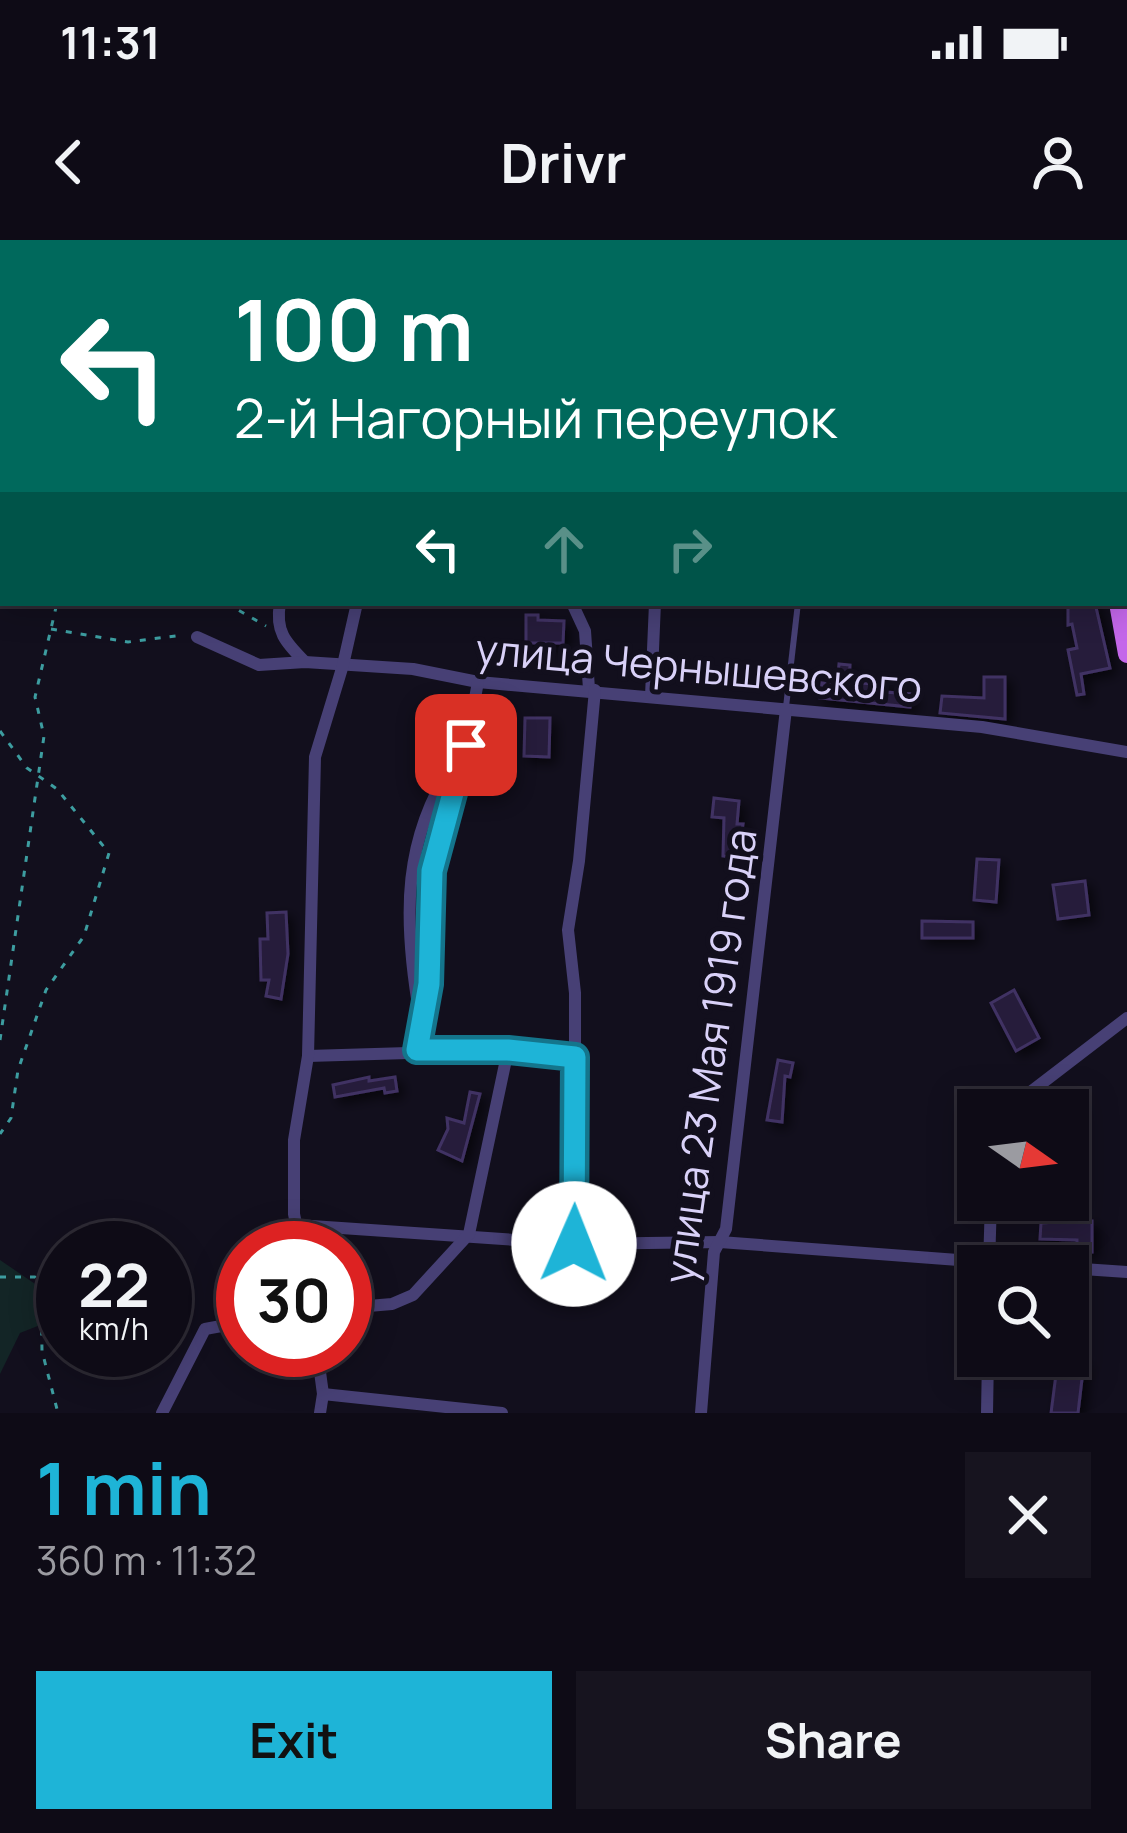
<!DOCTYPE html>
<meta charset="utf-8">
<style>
:root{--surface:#0e0b16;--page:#17141f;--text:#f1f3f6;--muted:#9b9ba1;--line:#2e2b35;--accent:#1eb4d7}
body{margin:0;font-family:Manrope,sans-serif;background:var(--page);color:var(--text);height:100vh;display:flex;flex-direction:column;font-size:45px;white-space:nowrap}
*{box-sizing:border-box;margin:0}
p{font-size:39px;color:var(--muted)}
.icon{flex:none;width:66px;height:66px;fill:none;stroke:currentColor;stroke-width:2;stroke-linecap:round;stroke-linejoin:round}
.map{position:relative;height:1173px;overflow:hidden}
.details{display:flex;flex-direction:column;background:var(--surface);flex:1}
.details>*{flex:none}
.top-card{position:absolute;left:0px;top:0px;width:1128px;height:366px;box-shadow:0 6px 30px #0003,0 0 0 3px var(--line);background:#00695c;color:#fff;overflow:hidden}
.needle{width:78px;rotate:104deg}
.buttons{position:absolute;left:957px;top:849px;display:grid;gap:24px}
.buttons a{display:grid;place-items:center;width:132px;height:132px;border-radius:0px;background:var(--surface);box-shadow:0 6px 30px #0003,0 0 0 3px var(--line);font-size:60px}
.speed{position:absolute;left:36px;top:981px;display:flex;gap:24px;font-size:60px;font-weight:700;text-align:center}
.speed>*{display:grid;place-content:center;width:156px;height:156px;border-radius:50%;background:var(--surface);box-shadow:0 6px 30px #0003,0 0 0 3px var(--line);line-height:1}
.speed small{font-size:30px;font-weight:400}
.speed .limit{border:18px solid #d22;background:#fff;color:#111}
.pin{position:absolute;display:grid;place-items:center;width:102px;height:102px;color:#fff;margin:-51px;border-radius:24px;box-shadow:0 6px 18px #0006}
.me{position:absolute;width:132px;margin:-66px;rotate:1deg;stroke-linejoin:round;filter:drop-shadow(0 0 9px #0008)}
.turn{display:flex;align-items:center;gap:42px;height:252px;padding:0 36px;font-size:54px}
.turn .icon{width:156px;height:156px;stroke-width:2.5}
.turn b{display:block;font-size:84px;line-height:102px}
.lanes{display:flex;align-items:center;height:114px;padding:0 36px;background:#0003;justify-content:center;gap:60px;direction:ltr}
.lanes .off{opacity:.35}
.round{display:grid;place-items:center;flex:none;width:126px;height:126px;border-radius:0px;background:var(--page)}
.summary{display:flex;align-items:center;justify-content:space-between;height:204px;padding:0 36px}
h1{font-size:72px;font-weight:700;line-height:90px;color:var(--accent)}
.button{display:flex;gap:24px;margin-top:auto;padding:24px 36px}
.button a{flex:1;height:138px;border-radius:0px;background:var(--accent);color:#111;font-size:48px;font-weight:700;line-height:138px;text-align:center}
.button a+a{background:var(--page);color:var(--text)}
.status{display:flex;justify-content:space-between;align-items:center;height:84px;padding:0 60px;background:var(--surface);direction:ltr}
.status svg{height:33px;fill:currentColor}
header{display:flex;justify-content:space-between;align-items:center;height:156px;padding:0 36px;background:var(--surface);font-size:54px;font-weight:700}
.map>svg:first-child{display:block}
.green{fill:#132526}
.building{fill:#261d3b;stroke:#413264;stroke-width:3;filter:url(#shadow)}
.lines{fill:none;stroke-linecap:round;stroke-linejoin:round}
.path{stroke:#3d9da0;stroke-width:3;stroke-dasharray:6 9;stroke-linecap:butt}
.service{stroke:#474075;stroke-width:6}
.minor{stroke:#474075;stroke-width:12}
.primary{stroke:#c467ea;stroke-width:18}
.route-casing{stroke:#14758c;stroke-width:30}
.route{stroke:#1eb4d7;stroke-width:21}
.labels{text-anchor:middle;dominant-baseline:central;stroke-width:10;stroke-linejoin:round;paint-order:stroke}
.street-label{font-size:42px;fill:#d9d1f8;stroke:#120f1d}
</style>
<div class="status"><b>11:31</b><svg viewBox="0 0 49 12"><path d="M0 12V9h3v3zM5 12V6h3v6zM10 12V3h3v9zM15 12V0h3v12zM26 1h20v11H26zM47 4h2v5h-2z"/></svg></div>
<header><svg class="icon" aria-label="back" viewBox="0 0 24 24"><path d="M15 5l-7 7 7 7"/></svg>Drivr<svg class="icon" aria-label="person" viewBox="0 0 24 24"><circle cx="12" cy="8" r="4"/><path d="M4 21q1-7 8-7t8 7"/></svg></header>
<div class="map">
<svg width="1127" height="1173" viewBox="0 0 1127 1173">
<defs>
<filter id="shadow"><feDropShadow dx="5.5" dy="5.5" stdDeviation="6" flood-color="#0009"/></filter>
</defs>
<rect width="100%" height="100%" fill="#120f1d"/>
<g class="green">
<path d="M 0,0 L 245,0 L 3,3 L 0,284 Z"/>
<path d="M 0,1020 L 63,1063 L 63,1076 L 20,1093 L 0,1134 Z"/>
</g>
<g class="building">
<path d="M 1068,363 L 1095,363 L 1110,428 L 1081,434 L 1084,454 L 1077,455 L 1068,410 L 1077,408 L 1072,384 L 1068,385 Z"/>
<path d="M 526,375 L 538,375 L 538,380 L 564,381 L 563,403 L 526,403 Z"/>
<path d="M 839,424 L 850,425 L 849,442 L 886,445 L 885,452 L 912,454 L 910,467 L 820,458 L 822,443 L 837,445 Z"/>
<path d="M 984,437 L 1005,437 L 1005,479 L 940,473 L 942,456 L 984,458 Z"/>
<path d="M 525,478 L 550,478 L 549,517 L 524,516 Z"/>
<path d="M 714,558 L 739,561 L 737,584 L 743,584 L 738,618 L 723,616 L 724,578 L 712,577 Z"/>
<path d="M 977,619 L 999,620 L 996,662 L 974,660 Z"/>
<path d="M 1085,641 L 1089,675 L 1058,679 L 1053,645 Z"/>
<path d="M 286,672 L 288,714 L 281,759 L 266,756 L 269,740 L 261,740 L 260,699 L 268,699 L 267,673 Z"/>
<path d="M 922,681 L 973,682 L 973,698 L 922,698 Z"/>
<path d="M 1014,750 L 1039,798 L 1016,811 L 991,763 Z"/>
<path d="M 778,820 L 793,823 L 790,837 L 785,836 L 782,882 L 767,880 Z"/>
<path d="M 369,837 L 369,841 L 395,837 L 397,851 L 385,853 L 384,848 L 335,857 L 333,845 Z"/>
<path d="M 470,852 L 480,854 L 462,921 L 438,910 L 448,889 L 447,878 L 464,883 Z"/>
<path d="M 1077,981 L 1092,981 L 1092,1012 L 1077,1012 L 1077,1000 L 1040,999 L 1041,983 Z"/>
<path d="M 1058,1119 L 1084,1122 L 1078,1173 L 1051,1173 Z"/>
</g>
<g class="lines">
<g class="path">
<path d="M 264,3 L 265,0"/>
<path d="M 0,306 L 3,305"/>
<path d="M 226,363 L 266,386"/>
<path d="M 51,389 L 128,402 L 183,395"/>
<path d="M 0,491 L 27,528 L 57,549 L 109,613 L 84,696 L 46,750 L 18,830 L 11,878 L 0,894"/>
<path d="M 0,800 L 44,496 L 35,457 L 57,363"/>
<path d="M 0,1037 L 35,1037 L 41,1043 L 42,1111 L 58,1173"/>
</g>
<g class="service">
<path d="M 1125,224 L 1127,224"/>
<path d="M 786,467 L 798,363"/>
</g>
<g class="minor">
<path d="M 327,3 L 327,0"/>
<path d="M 434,3 L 435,0"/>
<path d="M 500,3 L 501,0"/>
<path d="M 668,3 L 668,0"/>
<path d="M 280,363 C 275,391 285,402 305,422"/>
<path d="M 572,363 L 585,391 L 589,449"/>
<path d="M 197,397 L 259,425 L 305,422 L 413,429 L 478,442 L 982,487 L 1127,512"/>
<path d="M 651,456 L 655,363"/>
<path d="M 420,777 C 403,680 400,594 462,511"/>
<path d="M 417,810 L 429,744 L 432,631 L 460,538 L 478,442"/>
<path d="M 308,816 L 508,810 L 575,817"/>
<path d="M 1007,870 L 1127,778"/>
<path d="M 297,985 L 575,1004 L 720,1002 L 1038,1026"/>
<path d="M 575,1004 L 575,753 L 568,690 L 579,621 L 595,450"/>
<path d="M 301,1008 L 294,974 L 294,900 L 308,816 L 315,517 L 343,425 L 357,363"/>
<path d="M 989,1026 L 991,960"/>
<path d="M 1068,1028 L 1127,1032"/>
<path d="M 345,1068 L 392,1064 L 413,1055 L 469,994 L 508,810"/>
<path d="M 317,1110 L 323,1154 L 320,1173"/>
<path d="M 323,1154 L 502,1173"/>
<path d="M 162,1173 L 205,1089 L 243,1082"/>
<path d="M 701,1173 L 714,1012 L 726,989 L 786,469"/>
<path d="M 987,1173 L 988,1116"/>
</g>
<g class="primary">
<path d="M 1052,0 L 1053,3"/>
<path d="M 1118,363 L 1127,414"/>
</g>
</g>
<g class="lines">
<defs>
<path id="route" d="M 466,505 L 432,631 L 429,744 L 417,810 L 508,810 L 575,817 L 574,1004"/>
</defs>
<use href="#route" class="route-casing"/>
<use href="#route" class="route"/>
</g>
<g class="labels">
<g class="street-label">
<text transform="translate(699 427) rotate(5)">улица Чернышевского</text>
<text transform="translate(709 816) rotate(-82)">улица 23 Мая 1919 года</text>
</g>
</g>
</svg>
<div class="buttons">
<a><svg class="needle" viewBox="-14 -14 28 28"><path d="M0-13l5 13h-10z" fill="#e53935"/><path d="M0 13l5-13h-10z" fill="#9b9ba1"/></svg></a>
<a><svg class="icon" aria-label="search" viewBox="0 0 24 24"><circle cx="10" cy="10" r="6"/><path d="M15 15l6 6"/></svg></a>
</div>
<div class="speed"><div>22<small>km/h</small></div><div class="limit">30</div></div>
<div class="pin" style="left:466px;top:505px;background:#d93025"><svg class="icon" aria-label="arrive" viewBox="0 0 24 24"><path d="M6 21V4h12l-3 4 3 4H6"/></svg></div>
<svg class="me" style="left:574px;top:1004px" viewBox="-20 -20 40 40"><circle r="19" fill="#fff"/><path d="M0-13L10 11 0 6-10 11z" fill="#1eb4d7"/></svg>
<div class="top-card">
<div class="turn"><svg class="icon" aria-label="left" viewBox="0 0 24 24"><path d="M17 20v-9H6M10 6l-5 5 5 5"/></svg><div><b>100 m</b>2-й Нагорный переулок</div></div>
<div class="lanes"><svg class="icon" aria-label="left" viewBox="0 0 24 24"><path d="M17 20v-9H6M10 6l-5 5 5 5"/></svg><svg class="icon off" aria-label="ahead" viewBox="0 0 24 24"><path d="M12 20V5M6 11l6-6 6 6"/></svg><svg class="icon off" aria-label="right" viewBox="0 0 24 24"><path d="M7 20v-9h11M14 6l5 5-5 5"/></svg></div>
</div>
</div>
<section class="details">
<div class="summary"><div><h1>1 min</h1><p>360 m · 11:32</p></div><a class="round"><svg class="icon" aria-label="close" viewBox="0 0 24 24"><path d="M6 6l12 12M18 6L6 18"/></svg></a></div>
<div class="button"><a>Exit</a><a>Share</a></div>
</section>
